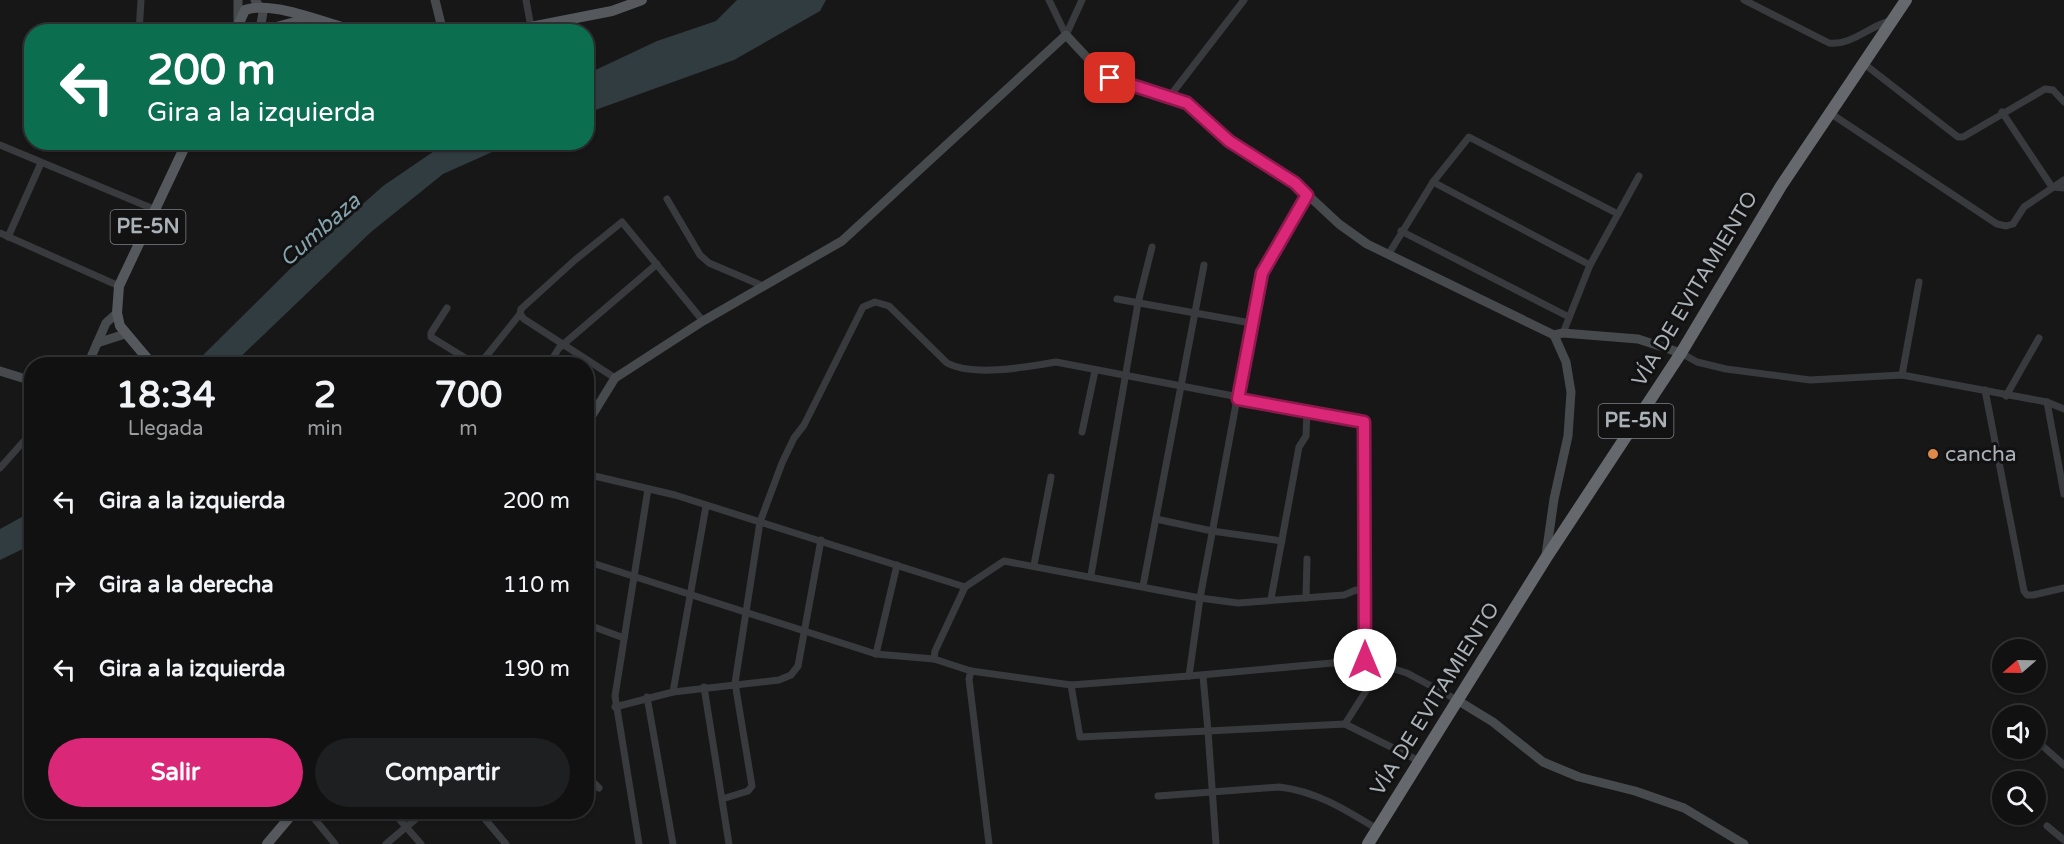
<!DOCTYPE html>
<html lang="es">
<meta charset="utf-8">
<style>
:root{--surface:#111112;--page:#1e1f20;--text:#f1f3f6;--muted:#9c9d9f;--line:#303132;--accent:#db2777}
body{margin:0;font-family:"Varela Round",sans-serif;background:var(--page);color:var(--text);height:100vh;display:flex;flex-direction:column;font-size:22px;white-space:nowrap}
*{box-sizing:border-box;margin:0}
p{font-size:20px;color:var(--muted)}
.icon{flex:none;width:33px;height:33px;fill:none;stroke:currentColor;stroke-width:2;stroke-linecap:round;stroke-linejoin:round}
.map{position:relative;flex:1;overflow:hidden}
.sheet{position:absolute;left:24px;top:357px;width:570px;height:462px;display:flex;flex-direction:column;background:var(--surface);border-radius:24px;box-shadow:0 2px 4px #0004,0 0 0 2px var(--line)}
.sheet>*{flex:none}
.hud{position:absolute;left:24px;top:24px;width:570px;height:126px;border-radius:24px;box-shadow:0 2px 4px #0004,0 0 0 2px var(--line);background:#0b6e4f;color:#fff;overflow:hidden}
.needle{width:39px;rotate:250deg}
.buttons{position:absolute;left:1992px;top:639px;display:grid;gap:12px}
.buttons a{display:grid;place-items:center;width:54px;height:54px;border-radius:50%;background:var(--surface);box-shadow:0 2px 4px #0004,0 0 0 2px var(--line);font-size:30px}
.pin{position:absolute;display:grid;place-items:center;width:51px;height:51px;color:#fff;margin:-26px;border-radius:12px;box-shadow:0 3px 9px #0006}
.me{position:absolute;width:66px;margin:-33px;rotate:0deg;stroke-linejoin:round;filter:drop-shadow(0 0 4px #0008)}
.turn{display:flex;align-items:center;gap:21px;height:126px;padding:0 24px;font-size:27px}
.turn .icon{width:78px;height:78px;stroke-width:2.5}
.turn b{display:block;font-size:42px;line-height:51px}
.eta{display:flex;justify-content:space-evenly;align-items:center;height:102px;text-align:center}
.eta b{font-size:36px;font-weight:700;line-height:42px}
.button{display:flex;gap:12px;margin-top:auto;padding:12px 24px}
.button a{flex:1;height:69px;border-radius:36px;background:var(--accent);color:#fff;font-size:24px;font-weight:700;line-height:69px;text-align:center}
.button a+a{background:var(--page);color:var(--text)}
ul{padding:0;list-style:none}
li{display:flex;align-items:center;gap:18px;height:84px;padding:0 24px}
li div{flex:1}
li b{display:block;font-size:22px}
li em{font-style:normal}
.map>svg:first-child{display:block}
.water{fill:#313c40}
.lines{fill:none;stroke-linecap:round;stroke-linejoin:round}
.street{stroke:#383a3d;stroke-width:7}
.secondary{stroke:#464a4d;stroke-width:9}
.primary{stroke:#55585c;stroke-width:10}
.highway{stroke:#65696e;stroke-width:12}
.route-casing{stroke:#8e194d;stroke-width:15}
.route{stroke:#db2777;stroke-width:10}
.poi-dot{fill:#de8949;stroke:#121213;stroke-width:2}
.labels{text-anchor:middle;dominant-baseline:central;stroke-width:6;stroke-linejoin:round;paint-order:stroke}
.shield{fill:#121213;stroke:#7c8186;stroke-width:1.5}
.shield-label{font-size:20px;font-weight:bold;fill:#aab1b7}
.street-label{font-size:21px;fill:#aab1b7;stroke:#121213}
.poi-label{font-size:21px;fill:#aab1b7;stroke:#121213;text-anchor:start}
.water-label{font-size:22px;font-style:italic;fill:#85a4ae;stroke:#121213}
</style>
<div class="map">
<svg width="2064" height="844" viewBox="0 0 2064 844">
<rect width="100%" height="100%" fill="#171718"/>
<g class="water">
<path d="M 737,0 L 826,0 L 820,11 L 734,60 L 587,113 L 587,74 L 657,41 L 716,21 Z"/>
<path d="M 446,143 L 512,143 L 443,174 L 371,232 L 233,364 L 194,364 L 290,269 L 383,186 Z"/>
<path d="M 31,512 L 31,545 L 0,560 L 0,529 Z"/>
</g>
<g class="lines">
<g class="street">
<path d="M 526,0 L 531,27"/>
<path d="M 1049,0 L 1066,35"/>
<path d="M 1744,0 L 1829,43 C 1851,46 1869,26 1890,21"/>
<path d="M 139,32 L 141,0"/>
<path d="M 1066,35 L 1082,0"/>
<path d="M 1863,63 L 1958,137 L 1963,137 L 2045,89 L 2053,90 L 2064,102"/>
<path d="M 1170,96 L 1244,0"/>
<path d="M 2002,112 L 2052,187 L 2064,188"/>
<path d="M 1830,113 L 1997,224 L 2006,226 L 2013,224 L 2024,207 L 2064,180"/>
<path d="M 0,145 L 156,210"/>
<path d="M 1433,182 L 1590,265"/>
<path d="M 1307,196 L 1262,273 L 1257,291 L 1200,598 L 1238,603 L 1344,595 L 1356,590 L 1365,593"/>
<path d="M 667,199 L 700,255 L 709,263 L 763,286"/>
<path d="M 1401,231 L 1569,317"/>
<path d="M 0,233 L 119,286"/>
<path d="M 8,237 L 41,163"/>
<path d="M 1388,255 L 1433,182 L 1469,137 L 1618,214"/>
<path d="M 1117,299 L 1251,323"/>
<path d="M 447,308 L 431,333 L 431,337 L 475,364"/>
<path d="M 1563,333 L 1590,265 L 1639,176"/>
<path d="M 1681,353 L 1697,362 L 1726,369 L 1810,380 L 1902,375 L 2047,402 L 2064,409"/>
<path d="M 480,364 L 520,314"/>
<path d="M 549,364 L 559,348 L 657,264"/>
<path d="M 1902,375 L 1919,282"/>
<path d="M 615,378 L 524,319 L 520,314 L 521,309 L 575,260 L 622,222 L 703,321"/>
<path d="M 1985,390 L 2024,591 L 2027,595 L 2033,595 L 2064,588"/>
<path d="M 2006,396 L 2039,338"/>
<path d="M 2047,402 L 2064,494"/>
<path d="M 1082,432 L 1095,371"/>
<path d="M 0,468 L 32,432"/>
<path d="M 586,474 L 675,495 L 965,587 L 1004,561 L 1200,598 L 1189,676 L 1365,660 L 1407,673 L 1457,700"/>
<path d="M 1156,519 L 1212,531 L 1282,541"/>
<path d="M 586,561 L 876,654 L 934,659 L 971,671 L 1071,685 L 1189,676"/>
<path d="M 1034,565 L 1051,477"/>
<path d="M 1091,575 L 1138,303 L 1152,247"/>
<path d="M 1143,586 L 1204,265"/>
<path d="M 1306,598 L 1307,559"/>
<path d="M 1271,599 L 1299,447 L 1306,436 L 1307,411"/>
<path d="M 586,624 L 624,638"/>
<path d="M 876,654 L 897,565"/>
<path d="M 934,659 L 935,651 L 965,587"/>
<path d="M 971,671 L 969,679 L 989,844"/>
<path d="M 1203,676 L 1208,731 L 1345,724 L 1419,761"/>
<path d="M 1071,685 L 1080,737 L 1208,731 L 1216,844"/>
<path d="M 704,687 L 729,844"/>
<path d="M 673,692 L 706,506"/>
<path d="M 647,697 L 673,844"/>
<path d="M 615,707 L 673,692 L 779,680 L 791,675 L 798,666 L 821,540"/>
<path d="M 1345,724 L 1383,664"/>
<path d="M 2037,741 L 2064,765"/>
<path d="M 586,775 L 599,788"/>
<path d="M 1158,796 L 1279,787 C 1316,791 1346,810 1377,829"/>
<path d="M 722,799 L 748,791 L 752,786 L 735,683 L 760,522 L 782,463 L 794,438 L 804,425 L 863,307 L 875,302 L 889,306 L 947,363 C 973,377 1027,367 1056,362 L 1364,421 L 1365,660"/>
<path d="M 309,812 L 335,844"/>
<path d="M 393,812 L 421,844"/>
<path d="M 479,812 L 506,844"/>
<path d="M 2047,826 L 2064,840"/>
<path d="M 386,844 L 424,812"/>
<path d="M 639,844 L 615,696 L 648,489"/>
</g>
<g class="secondary">
<path d="M 238,0 L 238,22 L 248,32"/>
<path d="M 255,0 L 263,12 L 260,30"/>
<path d="M 435,0 L 443,32"/>
<path d="M 97,343 L 125,334"/>
<path d="M 88,364 L 106,323 L 117,313"/>
<path d="M 0,371 L 32,381"/>
<path d="M 586,425 L 615,378 L 703,321 L 842,241 L 1066,35 L 1093,64 L 1110,78 L 1187,103 L 1229,141 L 1295,183 L 1339,224 L 1367,244 L 1554,335 L 1563,333 L 1638,339 L 1681,353"/>
<path d="M 1546,555 L 1554,499 L 1568,436 L 1571,392 L 1566,362 L 1554,335"/>
<path d="M 1457,700 L 1493,722 L 1543,762 L 1579,777 L 1635,791 L 1684,808 L 1744,844"/>
</g>
<g class="primary">
<path d="M 235,32 L 245,10 C 271,0 330,24 357,32"/>
<path d="M 258,32 L 306,19"/>
<path d="M 505,32 L 612,11 L 642,0"/>
<path d="M 152,364 L 120,326 L 117,313 L 119,286 L 187,142"/>
<path d="M 267,844 L 294,812"/>
</g>
<path class="highway" d="M 1368,844 L 1546,558 L 1681,353 L 1781,186 L 1906,0"/>
</g>
<g class="lines">
<defs>
<path id="route" d="M 1110,78 L 1187,103 L 1229,141 L 1295,183 L 1307,195 L 1262,273 L 1238,399 L 1364,422 L 1365,660"/>
</defs>
<use href="#route" class="route-casing"/>
<use href="#route" class="route"/>
</g>
<circle class="poi-dot" cx="1933" cy="454" r="6"/>
<g class="labels">
<g class="shield">
<rect x="110.5" y="210" width="75" height="34" rx="4.5"/>
<rect x="1598.5" y="404" width="75" height="34" rx="4.5"/>
</g>
<g class="shield-label">
<text x="148" y="227">PE-5N</text>
<text x="1636" y="421">PE-5N</text>
</g>
<g class="street-label">
<text transform="translate(1695 289) rotate(-59)">VÍA DE EVITAMIENTO</text>
<text transform="translate(1435 699) rotate(-58)">VÍA DE EVITAMIENTO</text>
</g>
<g class="poi-label">
<text x="1945" y="454">cancha</text>
</g>
<g class="water-label">
<text transform="translate(320 230) rotate(-41)">Cumbaza</text>
</g>
</g>
</svg>
<div class="buttons">
<a><svg class="needle" viewBox="-14 -14 28 28"><path d="M0-13l5 13h-10z" fill="#e53935"/><path d="M0 13l5-13h-10z" fill="#9c9d9f"/></svg></a>
<a><svg class="icon" aria-label="sound" viewBox="0 0 24 24"><path d="M4 9h4l5-4v14l-5-4H4zM17 9q2 3 0 6"/></svg></a>
<a><svg class="icon" aria-label="search" viewBox="0 0 24 24"><circle cx="10" cy="10" r="6"/><path d="M15 15l6 6"/></svg></a>
</div>
<div class="pin" style="left:1110px;top:78px;background:#d93025"><svg class="icon" aria-label="arrive" viewBox="0 0 24 24"><path d="M6 21V4h12l-3 4 3 4H6"/></svg></div>
<svg class="me" style="left:1365px;top:660px" viewBox="-20 -20 40 40"><circle r="19" fill="#fff"/><path d="M0-13L10 11 0 6-10 11z" fill="#db2777"/></svg>
<div class="hud">
<div class="turn"><svg class="icon" aria-label="left" viewBox="0 0 24 24"><path d="M17 20v-9H6M10 6l-5 5 5 5"/></svg><div><b>200 m</b>Gira a la izquierda</div></div>
</div>
<section class="sheet">
<div class="eta">
<div><b>18:34</b><p>Llegada</p></div>
<div><b>2</b><p>min</p></div>
<div><b>700</b><p>m</p></div>
</div>
<ul>
<li><svg class="icon" aria-label="left" viewBox="0 0 24 24"><path d="M17 20v-9H6M10 6l-5 5 5 5"/></svg><div><b>Gira a la izquierda</b></div><em>200 m</em></li>
<li><svg class="icon" aria-label="right" viewBox="0 0 24 24"><path d="M7 20v-9h11M14 6l5 5-5 5"/></svg><div><b>Gira a la derecha</b></div><em>110 m</em></li>
<li><svg class="icon" aria-label="left" viewBox="0 0 24 24"><path d="M17 20v-9H6M10 6l-5 5 5 5"/></svg><div><b>Gira a la izquierda</b></div><em>190 m</em></li>
</ul>
<div class="button"><a>Salir</a><a>Compartir</a></div>
</section>
</div>
